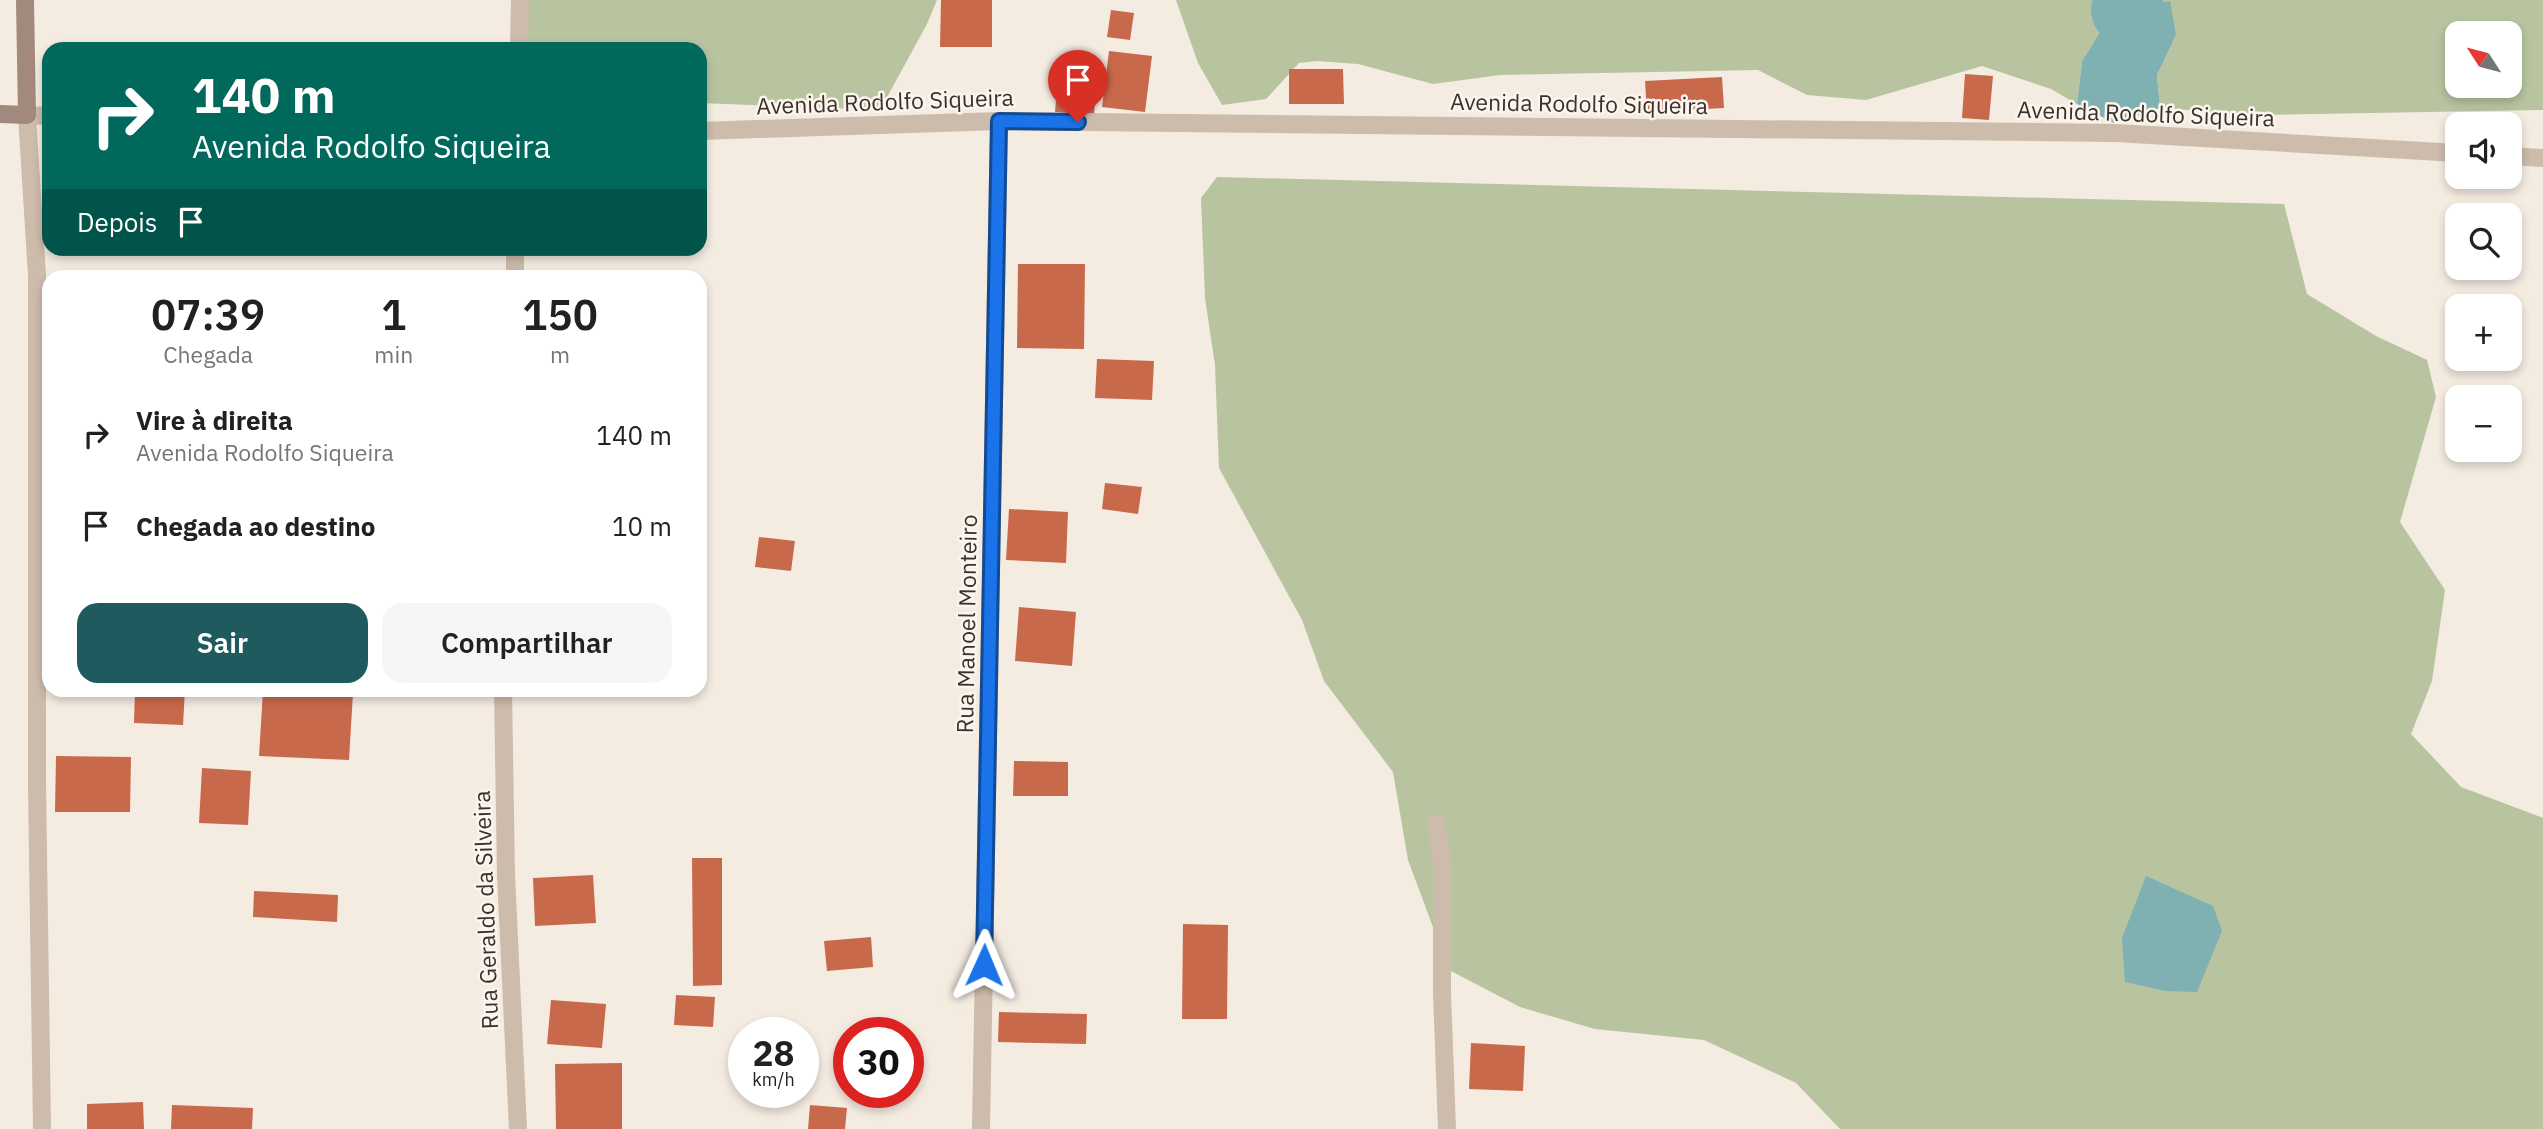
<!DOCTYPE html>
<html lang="pt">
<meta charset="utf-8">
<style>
:root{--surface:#fff;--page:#f6f6f6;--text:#202124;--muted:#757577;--accent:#1f5a5e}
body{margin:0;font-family:"IBM Plex Sans",sans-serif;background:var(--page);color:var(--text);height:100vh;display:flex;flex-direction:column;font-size:26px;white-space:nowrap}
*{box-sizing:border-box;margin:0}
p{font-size:23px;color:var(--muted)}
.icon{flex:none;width:38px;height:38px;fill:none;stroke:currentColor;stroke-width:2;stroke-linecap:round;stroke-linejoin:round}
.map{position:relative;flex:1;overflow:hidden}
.sheet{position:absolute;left:42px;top:270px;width:665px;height:427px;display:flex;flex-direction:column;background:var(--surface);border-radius:21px;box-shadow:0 4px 10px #0003}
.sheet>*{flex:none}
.top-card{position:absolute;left:42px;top:42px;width:665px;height:214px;border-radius:21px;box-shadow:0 4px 10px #0003;background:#00695c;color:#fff;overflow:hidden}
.needle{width:46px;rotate:306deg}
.fabs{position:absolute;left:2445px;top:21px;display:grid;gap:14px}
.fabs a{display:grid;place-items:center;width:77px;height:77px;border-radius:14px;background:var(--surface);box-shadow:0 4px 10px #0003;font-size:35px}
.speed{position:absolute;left:728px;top:1017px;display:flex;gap:14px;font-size:35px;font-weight:700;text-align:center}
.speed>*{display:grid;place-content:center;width:91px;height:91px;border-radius:50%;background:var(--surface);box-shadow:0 4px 10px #0003;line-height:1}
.speed small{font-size:18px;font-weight:400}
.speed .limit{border:10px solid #d22;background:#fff;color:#111}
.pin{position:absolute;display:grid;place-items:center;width:60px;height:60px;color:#fff;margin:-72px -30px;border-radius:50% 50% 50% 0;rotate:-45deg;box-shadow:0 0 7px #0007}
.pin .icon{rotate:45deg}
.me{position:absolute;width:77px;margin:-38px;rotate:1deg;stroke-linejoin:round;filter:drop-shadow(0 0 5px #0008)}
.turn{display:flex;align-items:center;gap:24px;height:147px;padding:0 35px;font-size:32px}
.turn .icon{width:91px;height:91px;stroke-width:2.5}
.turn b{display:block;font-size:49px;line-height:60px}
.then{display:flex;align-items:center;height:66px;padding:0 35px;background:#0003;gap:14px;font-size:26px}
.eta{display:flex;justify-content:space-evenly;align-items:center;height:119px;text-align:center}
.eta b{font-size:42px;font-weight:600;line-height:49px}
.cta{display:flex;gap:14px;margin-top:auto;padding:14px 35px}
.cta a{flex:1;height:80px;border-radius:21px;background:var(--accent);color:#fff;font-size:28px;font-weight:600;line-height:80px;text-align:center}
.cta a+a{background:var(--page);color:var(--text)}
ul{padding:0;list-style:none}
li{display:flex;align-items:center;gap:21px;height:91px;padding:0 35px}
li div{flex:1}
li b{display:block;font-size:26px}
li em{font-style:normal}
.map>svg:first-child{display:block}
.green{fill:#b8c4a0;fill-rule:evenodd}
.water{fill:#7fb0b2}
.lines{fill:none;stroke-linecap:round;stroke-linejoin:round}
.river{stroke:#7fb0b2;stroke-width:70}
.building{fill:#c8694b}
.street{stroke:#cdbbac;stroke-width:18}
.secondary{stroke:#a18a7d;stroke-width:18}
.route-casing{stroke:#114b97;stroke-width:18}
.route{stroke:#1a73e8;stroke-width:12}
.labels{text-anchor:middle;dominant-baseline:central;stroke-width:5;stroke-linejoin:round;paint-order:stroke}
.street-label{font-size:23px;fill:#3b302b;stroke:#fbf5ee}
</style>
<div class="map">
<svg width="2543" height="1129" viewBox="0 0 2543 1129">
<rect width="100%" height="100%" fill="#f4ebe1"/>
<g class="green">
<path d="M 518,0 L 937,0 L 927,24 L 880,110 L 700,103 L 700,49 L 515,49 Z"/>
<path d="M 1176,0 L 2543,0 L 2543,110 L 2258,115 L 2160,108 L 2157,75 L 2176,35 L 2082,62 L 2077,104 L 2051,89 L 1982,66 L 1866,100 L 1807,95 L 1758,70 L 1500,75 L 1433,84 L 1358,64 L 1317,61 L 1299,63 L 1266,99 L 1222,105 L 1198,63 ZM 2457,33 L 2510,33 L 2510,86 L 2457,86 Z"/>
<path d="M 1217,177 L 2284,204 L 2307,294 L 2376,336 L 2427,360 L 2436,397 L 2400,522 L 2445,590 L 2432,681 L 2411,734 L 2461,787 L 2543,818 L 2543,1129 L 1840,1129 L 1796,1083 L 1704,1040 L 1595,1029 L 1520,1007 L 1449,970 L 1408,860 L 1393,772 L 1324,681 L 1302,620 L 1219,468 L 1215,365 L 1205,298 L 1201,198 Z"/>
</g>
<g class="water">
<path d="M 2170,1 L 2176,35 L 2157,75 L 2160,108 L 2114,123 L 2077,104 L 2082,62 L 2102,29 L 2126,10 Z"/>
<path d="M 2146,876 L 2213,906 L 2222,931 L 2197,992 L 2166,991 L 2125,982 L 2122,938 Z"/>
</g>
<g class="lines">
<path class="river" d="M 2126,10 L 2128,0"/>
</g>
<g class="building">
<path d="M 941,0 L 992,0 L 992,47 L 940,47 Z"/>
<path d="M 1111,10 L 1134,13 L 1130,40 L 1107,37 Z"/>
<path d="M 1109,51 L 1152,56 L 1145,112 L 1102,107 Z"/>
<path d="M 1059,62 L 1098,65 L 1094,115 L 1055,112 Z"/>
<path d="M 1289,69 L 1343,69 L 1344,104 L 1289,104 Z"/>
<path d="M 1965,74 L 1993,76 L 1989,120 L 1962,118 Z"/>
<path d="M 1722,77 L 1724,108 L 1647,112 L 1645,81 Z"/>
<path d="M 1018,264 L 1085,264 L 1084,349 L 1017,348 Z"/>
<path d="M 1097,359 L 1154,361 L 1152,400 L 1095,398 Z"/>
<path d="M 1105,483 L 1142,487 L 1138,514 L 1102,509 Z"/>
<path d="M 1009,509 L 1068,512 L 1066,563 L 1006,560 Z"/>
<path d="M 759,537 L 795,541 L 791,571 L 755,567 Z"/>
<path d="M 1019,607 L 1076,612 L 1072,666 L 1015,661 Z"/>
<path d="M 135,690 L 185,690 L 183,725 L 134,723 Z"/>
<path d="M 263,690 L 353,693 L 349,760 L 259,756 Z"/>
<path d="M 56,756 L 131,757 L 130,812 L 55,812 Z"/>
<path d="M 1014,761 L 1068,762 L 1068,796 L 1013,796 Z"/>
<path d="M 202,768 L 251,771 L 248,825 L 199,823 Z"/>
<path d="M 692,858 L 722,858 L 722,985 L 693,986 Z"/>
<path d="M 593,875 L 596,923 L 535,926 L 533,878 Z"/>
<path d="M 254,891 L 338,895 L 337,922 L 253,917 Z"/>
<path d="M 1183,924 L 1228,925 L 1227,1019 L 1182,1019 Z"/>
<path d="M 871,937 L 873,967 L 827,971 L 824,941 Z"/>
<path d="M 676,995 L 715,997 L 713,1027 L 674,1025 Z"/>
<path d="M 551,1000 L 606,1004 L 602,1048 L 547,1044 Z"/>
<path d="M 999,1012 L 1087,1014 L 1086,1044 L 998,1042 Z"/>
<path d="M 1471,1043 L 1525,1046 L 1523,1091 L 1469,1089 Z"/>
<path d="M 622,1063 L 622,1129 L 556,1129 L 555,1064 Z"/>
<path d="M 143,1102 L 144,1129 L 87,1129 L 87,1104 Z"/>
<path d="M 172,1105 L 253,1108 L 252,1129 L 171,1129 Z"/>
<path d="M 810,1105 L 847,1108 L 845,1129 L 808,1129 Z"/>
</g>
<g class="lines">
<g class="street">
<path d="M 519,49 L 520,0"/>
<path d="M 700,131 L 999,121 L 2116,133 L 2457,153"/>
<path d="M 2510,156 L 2543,158"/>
<path d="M 515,276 L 515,248"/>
<path d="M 503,690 L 506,875 L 518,1129"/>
<path d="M 1437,823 L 1442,864 L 1442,993 L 1447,1129"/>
<path d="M 42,1129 L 37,785 L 37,275 L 27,115 L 49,116"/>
<path d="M 981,1129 L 999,121"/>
</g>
<path class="secondary" d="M 0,114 L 27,115 L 25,0"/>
</g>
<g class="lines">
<defs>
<path id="route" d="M 984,965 L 999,121 L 1078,122"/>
</defs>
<use href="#route" class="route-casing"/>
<use href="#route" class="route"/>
</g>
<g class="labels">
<g class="street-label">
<text transform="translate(885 101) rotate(-2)">Avenida Rodolfo Siqueira</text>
<text transform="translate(1579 103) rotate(1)">Avenida Rodolfo Siqueira</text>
<text transform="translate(2146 113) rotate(2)">Avenida Rodolfo Siqueira</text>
<text transform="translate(966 624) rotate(-89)">Rua Manoel Monteiro</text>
<text transform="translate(485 910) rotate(-92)">Rua Geraldo da Silveira</text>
</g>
</g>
</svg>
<div class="fabs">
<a><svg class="needle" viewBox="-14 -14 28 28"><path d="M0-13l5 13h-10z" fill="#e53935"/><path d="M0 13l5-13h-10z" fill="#757577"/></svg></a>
<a><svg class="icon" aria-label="sound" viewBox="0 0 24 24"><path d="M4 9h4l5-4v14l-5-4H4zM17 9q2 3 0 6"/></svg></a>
<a><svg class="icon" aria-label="search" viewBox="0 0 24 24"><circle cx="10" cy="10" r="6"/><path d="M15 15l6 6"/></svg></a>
<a>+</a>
<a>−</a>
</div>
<div class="speed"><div>28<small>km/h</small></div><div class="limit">30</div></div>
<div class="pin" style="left:1078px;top:122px;background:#d93025"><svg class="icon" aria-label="arrive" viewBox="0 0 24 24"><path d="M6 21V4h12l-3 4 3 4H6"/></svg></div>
<svg class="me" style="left:984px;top:965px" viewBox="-20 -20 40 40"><path d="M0-17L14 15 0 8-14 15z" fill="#1a73e8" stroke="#fff" stroke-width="4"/></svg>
<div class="top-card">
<div class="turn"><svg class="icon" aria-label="right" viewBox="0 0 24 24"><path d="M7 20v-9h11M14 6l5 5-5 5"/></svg><div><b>140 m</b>Avenida Rodolfo Siqueira</div></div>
<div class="then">Depois<svg class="icon" aria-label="arrive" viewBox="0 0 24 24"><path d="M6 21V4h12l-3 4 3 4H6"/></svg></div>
</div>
<section class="sheet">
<div class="eta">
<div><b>07:39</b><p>Chegada</p></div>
<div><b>1</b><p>min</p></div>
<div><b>150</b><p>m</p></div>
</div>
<ul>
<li><svg class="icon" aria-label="right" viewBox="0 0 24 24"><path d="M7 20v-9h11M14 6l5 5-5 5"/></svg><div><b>Vire à direita</b><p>Avenida Rodolfo Siqueira</p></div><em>140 m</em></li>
<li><svg class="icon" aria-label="arrive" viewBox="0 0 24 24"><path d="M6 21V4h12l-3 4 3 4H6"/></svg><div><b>Chegada ao destino</b></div><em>10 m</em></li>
</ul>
<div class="cta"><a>Sair</a><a>Compartilhar</a></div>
</section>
</div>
